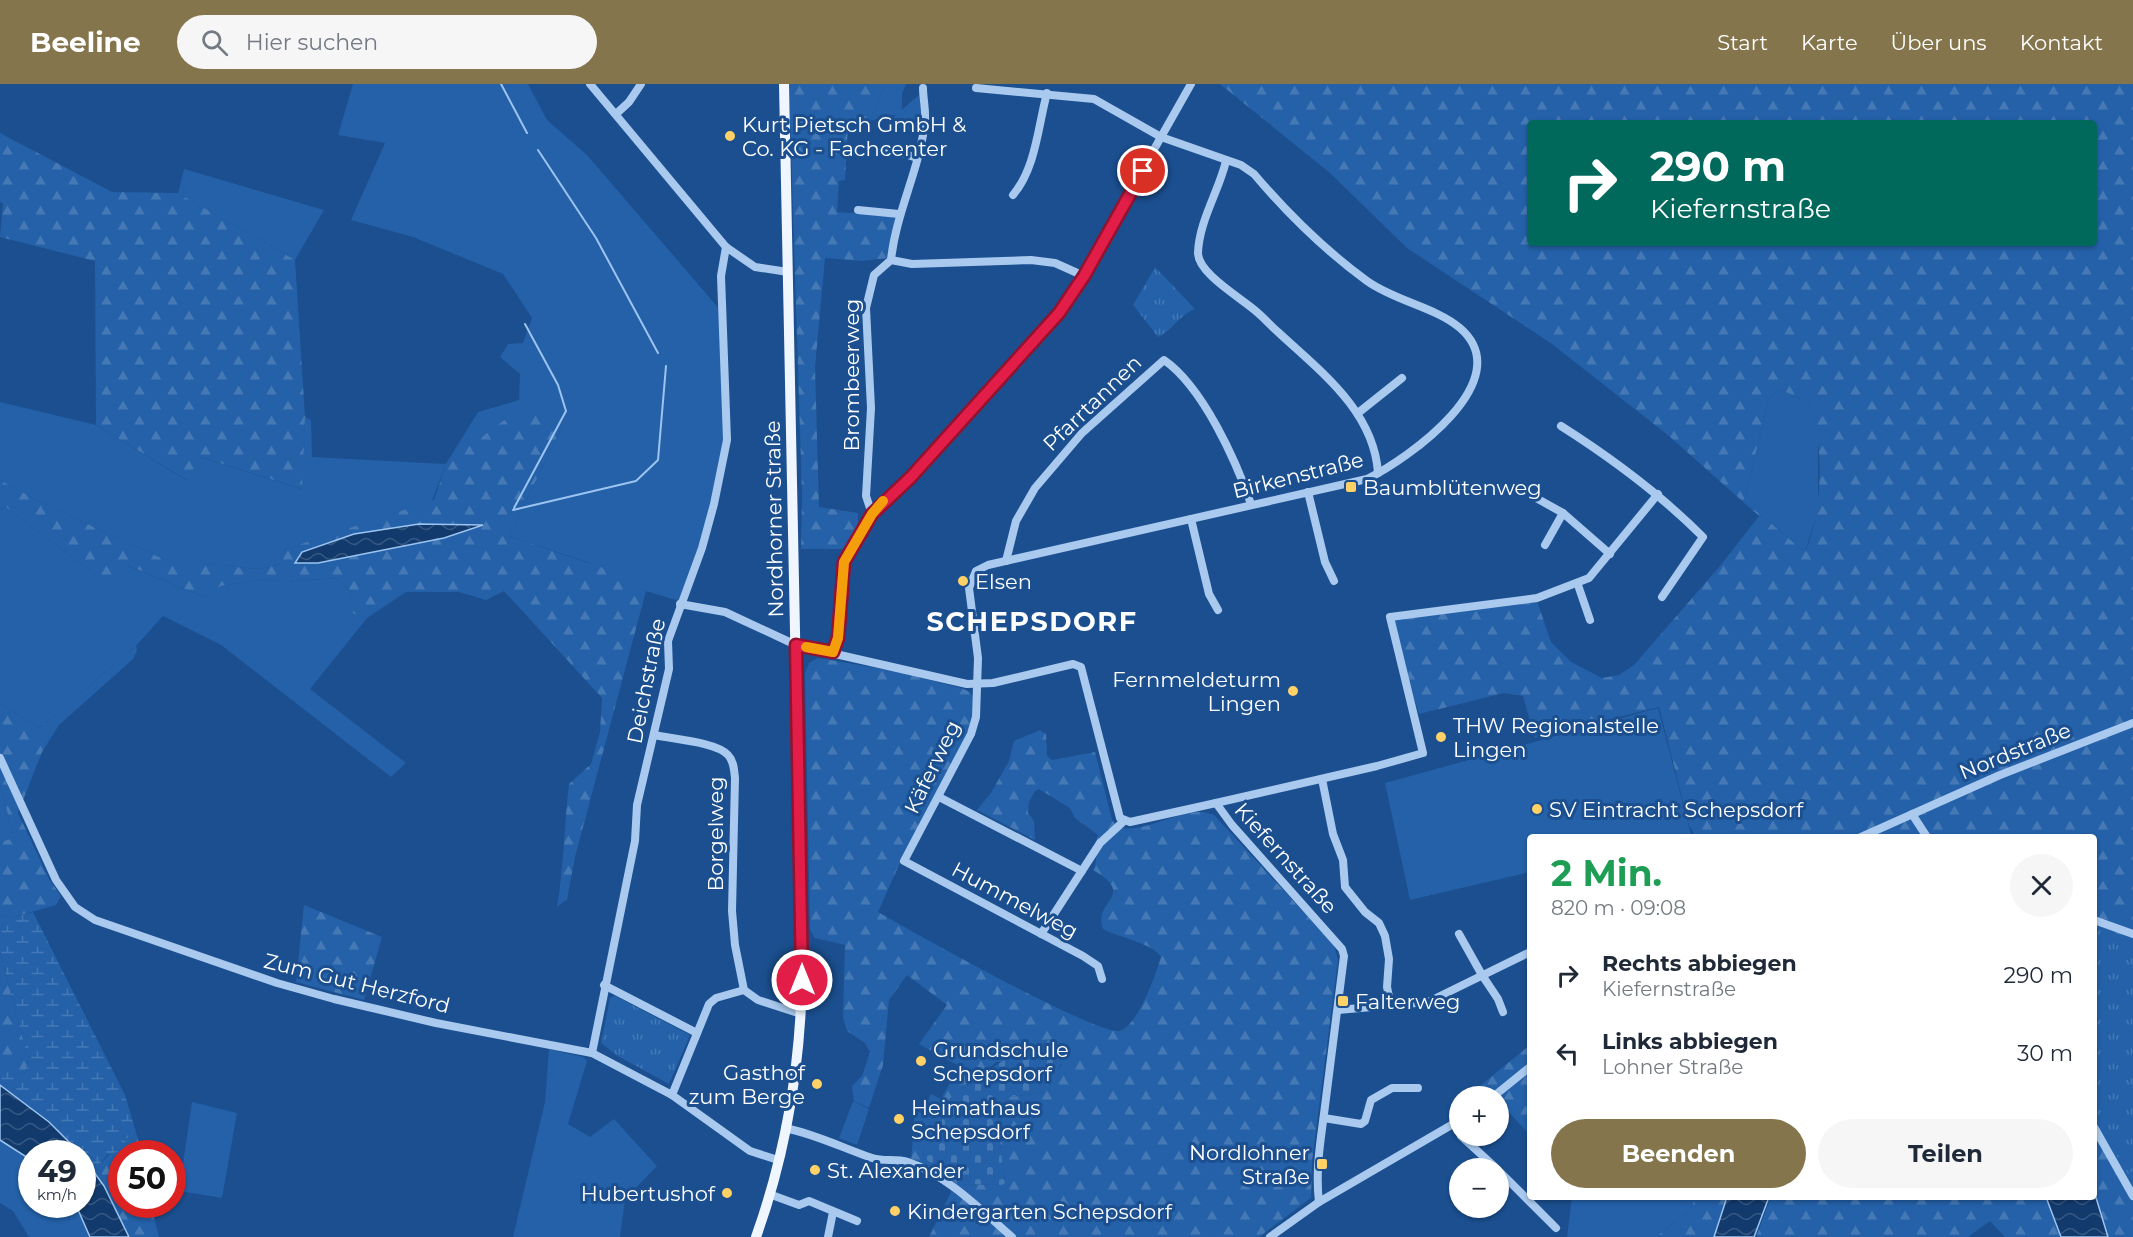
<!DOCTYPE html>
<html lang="de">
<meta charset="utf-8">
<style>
:root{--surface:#fff;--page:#f6f6f7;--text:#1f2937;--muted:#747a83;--accent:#84754c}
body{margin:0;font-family:Montserrat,sans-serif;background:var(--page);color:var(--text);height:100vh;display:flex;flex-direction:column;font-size:22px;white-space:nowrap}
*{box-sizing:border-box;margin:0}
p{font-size:20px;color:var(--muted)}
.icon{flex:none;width:33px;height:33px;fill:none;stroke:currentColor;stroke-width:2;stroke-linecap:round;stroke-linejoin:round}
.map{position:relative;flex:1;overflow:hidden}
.side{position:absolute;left:1527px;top:750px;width:570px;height:366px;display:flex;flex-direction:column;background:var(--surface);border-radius:6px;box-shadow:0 2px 4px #0004}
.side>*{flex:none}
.hud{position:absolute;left:1527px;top:36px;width:570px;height:126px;border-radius:6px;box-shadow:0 2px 4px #0004;background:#00695c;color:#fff;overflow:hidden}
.buttons{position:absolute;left:1449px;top:1002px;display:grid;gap:12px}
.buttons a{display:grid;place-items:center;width:60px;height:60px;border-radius:50%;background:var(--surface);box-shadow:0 2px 4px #0004;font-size:30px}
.speed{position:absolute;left:18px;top:1056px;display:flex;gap:12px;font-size:30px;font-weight:700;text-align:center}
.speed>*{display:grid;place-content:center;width:78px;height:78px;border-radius:50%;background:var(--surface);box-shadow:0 2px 4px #0004;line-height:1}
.speed small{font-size:15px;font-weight:400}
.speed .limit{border:9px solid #d22;background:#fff;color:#111}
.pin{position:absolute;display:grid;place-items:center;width:51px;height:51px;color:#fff;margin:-26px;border:3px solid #fff;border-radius:50%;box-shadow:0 2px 6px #0007}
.me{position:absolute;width:66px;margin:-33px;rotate:0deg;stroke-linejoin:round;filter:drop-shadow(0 0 4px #0008)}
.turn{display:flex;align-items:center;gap:21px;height:126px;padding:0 24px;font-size:27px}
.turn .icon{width:78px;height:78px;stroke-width:2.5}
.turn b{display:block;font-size:42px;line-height:51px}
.round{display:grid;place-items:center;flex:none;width:63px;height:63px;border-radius:32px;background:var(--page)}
.summary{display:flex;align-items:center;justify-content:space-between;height:102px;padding:0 24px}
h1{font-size:36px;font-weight:700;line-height:45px;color:#1e9e55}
.cta{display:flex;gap:12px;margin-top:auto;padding:12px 24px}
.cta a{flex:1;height:69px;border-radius:36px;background:var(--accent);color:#fff;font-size:24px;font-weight:700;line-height:69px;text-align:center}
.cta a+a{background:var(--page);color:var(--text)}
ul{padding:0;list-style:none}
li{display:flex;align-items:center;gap:18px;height:78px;padding:0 24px}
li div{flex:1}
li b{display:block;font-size:22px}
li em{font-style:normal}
header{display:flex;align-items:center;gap:36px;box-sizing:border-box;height:84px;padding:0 30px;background:var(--accent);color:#fff}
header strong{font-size:28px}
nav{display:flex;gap:33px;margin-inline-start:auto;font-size:21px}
.search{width:420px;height:54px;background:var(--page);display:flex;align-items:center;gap:15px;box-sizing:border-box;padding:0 21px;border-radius:33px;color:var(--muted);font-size:22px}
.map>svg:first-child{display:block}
.grass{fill:#2461a8}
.forest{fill:url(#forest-firs);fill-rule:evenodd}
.wetland{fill:url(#wetland-marsh)}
.cemetery{fill:url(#cemetery-stones)}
.park{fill:url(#park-tufts)}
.water{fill:url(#water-waves);stroke:#9cc4f0;stroke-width:1.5}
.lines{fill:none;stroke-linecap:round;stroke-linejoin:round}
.stream{stroke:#9cc4f0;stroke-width:2}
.minor{stroke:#a9c9ee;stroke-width:8}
.major{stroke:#f0f6ff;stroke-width:10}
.route-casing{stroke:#92132f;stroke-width:15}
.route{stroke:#e11d48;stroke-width:10}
.slow{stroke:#f59e0b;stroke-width:10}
.poi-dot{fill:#ffd166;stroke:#1b4f8f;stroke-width:2}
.labels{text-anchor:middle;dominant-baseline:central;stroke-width:6;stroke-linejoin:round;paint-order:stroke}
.poi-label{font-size:21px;fill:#fff;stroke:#1b4f8f;text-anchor:start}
.street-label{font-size:21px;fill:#fff;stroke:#1b4f8f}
.district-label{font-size:27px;font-weight:bold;letter-spacing:1.5px;fill:#fff;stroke:#1b4f8f}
</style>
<header>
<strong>Beeline</strong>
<div class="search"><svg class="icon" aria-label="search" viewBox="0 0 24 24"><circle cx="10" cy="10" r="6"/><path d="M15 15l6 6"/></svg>Hier suchen</div>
<nav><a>Start</a><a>Karte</a><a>Über uns</a><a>Kontakt</a></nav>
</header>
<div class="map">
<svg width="2133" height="1153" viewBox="0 0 2133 1153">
<defs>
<pattern id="forest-firs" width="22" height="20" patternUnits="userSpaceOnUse" patternTransform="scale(1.5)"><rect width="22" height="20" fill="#2461a8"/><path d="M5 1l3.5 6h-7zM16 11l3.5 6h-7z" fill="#4579b5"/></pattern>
<pattern id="wetland-marsh" width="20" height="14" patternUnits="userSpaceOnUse" patternTransform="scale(1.5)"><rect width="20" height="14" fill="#2461a8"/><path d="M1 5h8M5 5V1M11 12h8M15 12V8" fill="none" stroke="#4579b5"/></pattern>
<pattern id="cemetery-stones" width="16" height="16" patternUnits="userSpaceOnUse" patternTransform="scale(1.5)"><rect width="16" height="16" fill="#2461a8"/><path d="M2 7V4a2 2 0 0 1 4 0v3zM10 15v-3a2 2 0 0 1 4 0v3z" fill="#4579b5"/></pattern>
<pattern id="park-tufts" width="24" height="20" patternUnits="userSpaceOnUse" patternTransform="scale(1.5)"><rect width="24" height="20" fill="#2461a8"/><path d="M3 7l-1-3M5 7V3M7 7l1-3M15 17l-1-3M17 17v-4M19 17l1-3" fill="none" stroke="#4579b5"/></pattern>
<pattern id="water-waves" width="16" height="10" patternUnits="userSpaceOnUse" patternTransform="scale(1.5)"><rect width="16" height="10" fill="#123a6d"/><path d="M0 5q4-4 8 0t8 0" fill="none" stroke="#365883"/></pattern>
</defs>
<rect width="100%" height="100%" fill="#1b4f8f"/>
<g class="grass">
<path d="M 353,0 L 528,0 L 547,36 L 587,71 L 722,228 L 725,356 L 712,418 L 689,496 L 679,517 L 646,507 L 587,478 L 509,452 L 562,343 L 446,380 L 432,417 L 286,465 L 279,480 C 259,488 241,483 221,481 C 204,480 191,483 172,479 L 42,419 L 0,396 L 0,318 L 96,341 L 186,396 L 200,373 L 301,405 L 305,333 L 311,336 L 312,373 L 446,380 L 478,328 L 519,316 L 520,290 L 500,273 L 508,260 L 523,259 L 532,234 L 503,190 L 413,153 L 351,136 L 385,59 L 338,51 Z"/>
<path d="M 886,0 L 906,0 L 902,10 L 902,29 L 869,37 Z"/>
<path d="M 184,85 L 324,126 L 295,176 L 178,109 Z"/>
<path d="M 1779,305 L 1810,319 L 1818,341 L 1818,427 L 1805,468 L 1744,417 L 1769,315 Z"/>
<path d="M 6,423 L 99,494 L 126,481 L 204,513 L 221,502 L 265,495 L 283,498 L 336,494 L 351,508 L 347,527 L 367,534 L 310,605 L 406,679 L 391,693 L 221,561 L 163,532 L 136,562 L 40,644 L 0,620 L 0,426 Z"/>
<path d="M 1658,624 L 1691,750 L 1679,753 L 1530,753 L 1530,788 L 1410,816 L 1385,699 Z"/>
<path d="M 0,700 L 14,754 L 0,758 Z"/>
<path d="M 549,965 L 583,973 L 587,977 L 568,1040 L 590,1053 L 614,1035 L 657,1082 L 625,1115 L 620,1153 L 513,1153 L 545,1018 Z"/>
<path d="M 853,1017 L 869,1025 L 857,1061 L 839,1054 Z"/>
<path d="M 192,1018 L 237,1029 L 222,1114 L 179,1107 Z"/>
<path d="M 0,1056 L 31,1076 L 32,1120 L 76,1121 L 90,1153 L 29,1153 L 13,1127 L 0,1119 Z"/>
<path d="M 1572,1113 L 1695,1113 L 1691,1126 L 1659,1150 L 1659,1153 L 1567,1153 Z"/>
</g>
<g class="forest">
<path d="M 789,0 L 886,0 L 869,37 L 848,42 L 845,96 L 839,97 L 837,128 L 896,132 L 888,174 L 862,177 L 825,174 L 815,283 L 819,423 L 858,429 L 858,445 L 847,465 L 801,465 L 802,411 Z"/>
<path d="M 1220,0 L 2133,0 L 2133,902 L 2094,853 L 2094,753 L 1696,753 L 1689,741 L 1659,623 L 1535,654 L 1523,612 L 1504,609 L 1419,630 L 1390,533 L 1536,514 L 1551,558 L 1571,578 L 1602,594 L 1619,591 L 1634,581 L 1720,482 L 1759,432 L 1669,352 L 1552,260 L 1407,164 L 1330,89 ZM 1530,39 L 2094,39 L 2094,159 L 1530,159 ZM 1779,305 L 1810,319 C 1824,360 1823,429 1805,468 L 1744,417 L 1769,315 Z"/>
<path d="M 0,49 L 112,108 L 178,109 L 295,176 L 305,333 L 302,405 L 201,373 L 187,396 L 96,341 L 95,177 L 0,153 L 3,119 L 0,118 Z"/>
<path d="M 517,330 L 554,331 L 562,343 L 509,452 L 603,484 L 646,507 L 575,773 L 567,815 L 557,823 C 564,782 564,741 569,700 L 591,680 L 600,648 L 602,614 L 504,507 L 486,516 L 459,508 L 406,508 L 367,534 L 346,527 L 351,508 L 336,494 L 283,498 L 265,495 L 221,502 L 204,513 L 127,481 L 116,496 L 99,494 L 6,423 L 0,426 L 0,396 L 42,419 L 172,479 C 190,482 204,480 221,481 C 241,483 259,488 279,480 L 286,465 L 434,416 L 446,380 L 503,337 Z"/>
<path d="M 136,562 L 137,567 L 133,575 L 59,641 L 42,668 L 18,729 L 49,795 L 61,812 L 56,821 L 10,834 L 0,831 L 0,758 L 14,754 L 0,700 L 0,620 L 40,644 Z"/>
<path d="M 818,574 L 895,587 L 961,604 L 970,608 L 973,613 L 972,637 L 964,660 L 898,783 L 878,828 C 911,847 1096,951 1119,947 C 1137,944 1156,890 1161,873 C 1154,860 1118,853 1103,845 C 1092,816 1138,812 1093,786 C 1099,776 1094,763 1098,751 L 1075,734 L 1070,724 L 1039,705 L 1035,707 L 1029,718 L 1028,729 L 1034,737 L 1035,756 L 977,726 L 991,709 L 1009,677 L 1014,657 L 1040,646 L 1046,650 L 1047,672 L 1052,676 L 1095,668 L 1112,736 L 1118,743 C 1146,752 1187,718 1214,731 L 1334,861 L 1338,876 L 1312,1077 L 1311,1114 L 1259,1153 L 929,1153 L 951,1108 L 947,1099 L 911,1078 L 915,1027 L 921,1029 L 931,1010 L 941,1015 L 959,982 L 919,960 L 947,921 L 907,891 L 889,916 L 883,981 L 869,1024 L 854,1017 L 852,1002 L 862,992 L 870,968 L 865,959 L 847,947 L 843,933 L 845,861 L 815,854 L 810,846 L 805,589 L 809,579 ZM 997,978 L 1062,980 L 1041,1009 L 1009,1013 C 992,1034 1003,1073 1005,1098 L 1003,1101 L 957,1100 L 923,1073 L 925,1061 L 940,1048 C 946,1009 967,1000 997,978 Z"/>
<path d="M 304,821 L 382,853 L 364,916 L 296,898 Z"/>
<path d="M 0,868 L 28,974 L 26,988 L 16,991 L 0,978 Z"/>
<path d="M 1530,961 L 1530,1051 L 1505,1024 L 1499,1022 L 1498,1012 L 1475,1012 L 1475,1006 Z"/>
<path d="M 2094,1026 L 2133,1031 L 2133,1153 L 2108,1153 L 2094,1107 Z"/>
<path d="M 126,1054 L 138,1055 L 141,1069 L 122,1070 L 122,1120 L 151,1121 L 159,1153 L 129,1153 L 104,1102 L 99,1081 Z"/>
<path d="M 1695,1113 L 1727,1113 L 1714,1153 L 1659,1153 L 1658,1151 L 1691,1126 Z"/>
<path d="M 1771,1113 L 2046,1113 L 2061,1153 L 2005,1153 L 1990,1137 L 1968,1153 L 1756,1153 Z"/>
</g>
<path class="wetland" d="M 33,828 L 125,1011 L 138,1055 L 127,1054 L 120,1067 L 107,1071 L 99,1081 L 104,1102 L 82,1070 L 49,1038 L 0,1001 L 0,978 L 16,991 L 26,988 L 28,974 L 0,868 L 0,831 L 10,834 Z"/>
<path class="cemetery" d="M 1051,956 C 1077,969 1052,995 1041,1009 L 1009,1013 C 992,1034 1003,1074 1005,1099 L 1002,1101 L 957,1100 L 923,1073 L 925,1061 L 940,1048 L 943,1029 L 951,1013 L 972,996 L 1032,959 Z"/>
<g class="park">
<path d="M 919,11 L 922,34 L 917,47 L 893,43 L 891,35 Z"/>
<path d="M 1155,183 L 1195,225 C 1179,231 1171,248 1158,253 L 1133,221 Z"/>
<path d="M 2094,841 L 2133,856 L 2133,1087 L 2128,1090 L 2094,1035 Z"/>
<path d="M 615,912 L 690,951 L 669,1000 L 616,971 L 601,959 L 610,914 Z"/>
</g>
<g class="water">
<path d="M 419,440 L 483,441 L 444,454 L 318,479 L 295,479 L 302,468 L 354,450 Z"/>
<path d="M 0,1001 L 49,1038 L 80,1069 L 32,1070 L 31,1076 L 0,1056 Z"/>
<path d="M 83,1073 L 104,1102 L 129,1153 L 90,1153 L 76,1121 L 82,1120 Z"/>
<path d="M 2094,1107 L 2108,1153 L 2061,1153 L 2046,1113 L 2094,1113 Z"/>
<path d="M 1727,1113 L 1769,1113 L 1754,1153 L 1714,1153 Z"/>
</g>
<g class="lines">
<g class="stream">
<path d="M 501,0 L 527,49"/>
<path d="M 538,66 L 596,154 L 658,269"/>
<path d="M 514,424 L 566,327 L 558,301 L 525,240"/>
<path d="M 513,426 L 636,397 L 658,376 L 666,282"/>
</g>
<g class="minor">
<path d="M 590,0 L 726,163 L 755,183 L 788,188"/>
<path d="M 976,4 L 1094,15 L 1161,53 L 1241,81 L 1254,90 C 1287,129 1326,167 1367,197 C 1395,217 1435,223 1460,244 C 1520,296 1408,375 1367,395 L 988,481 L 976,487 L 969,504 L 978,574 L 976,633 L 971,650 L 904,777 L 1083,872 L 1098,882 L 1102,895"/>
<path d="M 616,30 L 629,18 L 641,0"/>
<path d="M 887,64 L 917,74"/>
<path d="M 1226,77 C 1219,107 1199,137 1198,169 C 1198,190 1243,215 1258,229 C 1265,235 1271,242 1278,248 C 1320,287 1374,327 1378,389"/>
<path d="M 1013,111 C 1036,84 1038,42 1047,9"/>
<path d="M 858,126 L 899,130"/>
<path d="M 891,176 C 896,128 920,85 925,37 C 926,26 923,15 923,4"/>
<path d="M 1358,329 L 1402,294"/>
<path d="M 1561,342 C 1613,375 1660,410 1703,453 L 1662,513"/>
<path d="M 1520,405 L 1563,429 L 1610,470"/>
<path d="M 1308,408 L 1325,478 L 1334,497"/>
<path d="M 872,430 L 866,412 L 871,324 L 866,224 L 874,191 L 891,176 L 912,180 L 1031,176 L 1055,179 L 1084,192"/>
<path d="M 1191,435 L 1209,510 L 1218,526"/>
<path d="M 1545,461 L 1563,429"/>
<path d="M 1006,477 L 1016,437 L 1035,404 L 1082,349 L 1164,276 C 1203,303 1236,377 1251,420"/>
<path d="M 1578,501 L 1590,536"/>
<path d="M 680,520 L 725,528 L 796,561 L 967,600 L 993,599 L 1073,580 L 1081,583 L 1120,734 L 1130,738 L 1216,719 L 1232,741 L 1342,865 L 1344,872 C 1338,922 1331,972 1325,1022 C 1321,1055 1315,1085 1319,1118"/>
<path d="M 833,568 L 838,553 L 844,478 L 872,430 L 911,393 L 1070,214 L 1191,0"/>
<path d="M 654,651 C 672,655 717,658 728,671 C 734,677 734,686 735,694 L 732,827 L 735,861 L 744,906 L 758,916 L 801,930"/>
<path d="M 0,674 L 56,796 L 75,823 L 95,836 L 277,899 L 334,915 L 436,939 L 592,969 L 672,1011 L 750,1067 L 778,1076"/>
<path d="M 1322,695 L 1333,750 L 1343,776 L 1345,803 L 1365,828 L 1379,839 L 1385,852 L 1389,875 L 1387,903 L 1391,922"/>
<path d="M 939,713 L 1082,787"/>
<path d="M 1216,719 L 1377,682 L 1423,669 L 1390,533 L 1537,514 L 1589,494 L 1658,410"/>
<path d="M 1912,730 L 1927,753"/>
<path d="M 1861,753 L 2000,691 L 2133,639"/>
<path d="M 2094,836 L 2133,850"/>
<path d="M 1041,850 L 1100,759 L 1124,737"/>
<path d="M 1459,850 L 1482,891 L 1498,915 L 1503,928"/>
<path d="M 604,901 L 697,949"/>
<path d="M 1338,926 L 1428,918 L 1530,868"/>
<path d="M 592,969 L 635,757 L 637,721 L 669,585 L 668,557 L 702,464 L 714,420 L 727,356 L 721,192 L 726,163"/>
<path d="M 672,1011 L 709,920 L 716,914 L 744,906"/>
<path d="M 1494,1012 L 1530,983"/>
<path d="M 1324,1034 L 1361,1040 L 1365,1037 L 1371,1016 L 1392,1004 L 1418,1004"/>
<path d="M 2094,1043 L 2133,1112"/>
<path d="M 785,1044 C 815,1050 843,1064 872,1074 C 884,1078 896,1074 908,1078 C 947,1091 982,1127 1012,1153"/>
<path d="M 1461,1052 L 1496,1084"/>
<path d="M 1498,1086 L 1556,1144"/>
<path d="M 769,1110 L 799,1121 L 809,1117 L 857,1137"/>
<path d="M 828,1153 L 833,1128"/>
<path d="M 1270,1153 L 1319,1118 L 1460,1036"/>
</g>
<path class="major" d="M 756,1153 C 785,1072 800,982 802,896 L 784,0"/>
</g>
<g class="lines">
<defs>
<path id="route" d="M 802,896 L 796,561 L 833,568 L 838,554 L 844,478 L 872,430 L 911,393 L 1059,229 L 1084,192 L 1143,87"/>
</defs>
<use href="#route" class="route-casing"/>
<use href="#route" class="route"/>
<path class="slow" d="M 806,563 L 833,568 L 838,554 L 844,478 L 872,430 L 883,417"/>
</g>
<g class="poi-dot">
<circle cx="730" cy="52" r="6"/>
<rect x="1345" y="397" width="12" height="12" rx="3"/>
<circle cx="963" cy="497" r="6"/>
<circle cx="1293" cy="607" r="6"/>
<circle cx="1441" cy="653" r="6"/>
<circle cx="1537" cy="725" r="6"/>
<rect x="1337" y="911" width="12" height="12" rx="3"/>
<circle cx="921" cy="977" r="6"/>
<circle cx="817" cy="1000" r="6"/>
<circle cx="899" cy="1035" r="6"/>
<rect x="1316" y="1074" width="12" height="12" rx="3"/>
<circle cx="815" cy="1086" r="6"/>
<circle cx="727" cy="1109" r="6"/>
<circle cx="895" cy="1127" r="6"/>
</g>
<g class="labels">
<g class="poi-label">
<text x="742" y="40">Kurt Pietsch GmbH &amp;<tspan x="742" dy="24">Co. KG - Fachcenter</tspan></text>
<text x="1363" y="403">Baumblütenweg</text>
<text x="975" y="497">Elsen</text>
<text x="1281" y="595" text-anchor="end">Fernmeldeturm<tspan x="1281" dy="24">Lingen</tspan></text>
<text x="1453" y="641">THW Regionalstelle<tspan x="1453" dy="24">Lingen</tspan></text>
<text x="1549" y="725">SV Eintracht Schepsdorf</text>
<text x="1355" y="917">Falterweg</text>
<text x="933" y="965">Grundschule<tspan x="933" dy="24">Schepsdorf</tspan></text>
<text x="805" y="988" text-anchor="end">Gasthof<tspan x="805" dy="24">zum Berge</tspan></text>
<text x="911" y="1023">Heimathaus<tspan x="911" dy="24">Schepsdorf</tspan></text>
<text x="1310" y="1068" text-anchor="end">Nordlohner<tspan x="1310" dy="24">Straße</tspan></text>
<text x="827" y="1086">St. Alexander</text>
<text x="715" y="1109" text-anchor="end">Hubertushof</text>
<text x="907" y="1127">Kindergarten Schepsdorf</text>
</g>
<g class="street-label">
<text transform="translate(851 291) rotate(-90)">Brombeerweg</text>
<text transform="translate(1092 319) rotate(-44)">Pfarrtannen</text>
<text transform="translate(1298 391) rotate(-14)">Birkenstraße</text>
<text transform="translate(774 435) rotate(-91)">Nordhorner Straße</text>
<text transform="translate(646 597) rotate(-79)">Deichstraße</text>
<text transform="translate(2015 667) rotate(-22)">Nordstraße</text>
<text transform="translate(932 683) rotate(-64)">Käferweg</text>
<text transform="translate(715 750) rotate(-90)">Borgelweg</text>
<text transform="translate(1286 774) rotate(48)">Kiefernstraße</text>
<text transform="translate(1015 816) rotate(28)">Hummelweg</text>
<text transform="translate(357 899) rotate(14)">Zum Gut Herzford</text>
</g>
<g class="district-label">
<text x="1032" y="537">SCHEPSDORF</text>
</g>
</g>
</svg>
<div class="buttons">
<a>+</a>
<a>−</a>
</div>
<div class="speed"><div>49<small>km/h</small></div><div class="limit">50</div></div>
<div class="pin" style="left:1143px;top:87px;background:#d93025"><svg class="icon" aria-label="arrive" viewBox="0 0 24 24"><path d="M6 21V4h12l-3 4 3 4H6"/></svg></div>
<svg class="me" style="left:802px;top:896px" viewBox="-20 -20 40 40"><circle r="17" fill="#e11d48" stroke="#fff" stroke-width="3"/><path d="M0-11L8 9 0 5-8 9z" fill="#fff"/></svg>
<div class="hud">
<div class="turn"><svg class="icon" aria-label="right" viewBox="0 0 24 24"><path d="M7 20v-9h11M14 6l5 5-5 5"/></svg><div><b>290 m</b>Kiefernstraße</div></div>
</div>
<section class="side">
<div class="summary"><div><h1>2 Min.</h1><p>820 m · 09:08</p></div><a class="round"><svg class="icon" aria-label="close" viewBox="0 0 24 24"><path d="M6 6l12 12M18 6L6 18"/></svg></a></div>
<ul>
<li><svg class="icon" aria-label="right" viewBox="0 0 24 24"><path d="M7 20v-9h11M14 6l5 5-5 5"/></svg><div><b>Rechts abbiegen</b><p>Kiefernstraße</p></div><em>290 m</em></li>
<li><svg class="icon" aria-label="left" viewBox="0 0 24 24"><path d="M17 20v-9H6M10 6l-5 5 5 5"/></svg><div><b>Links abbiegen</b><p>Lohner Straße</p></div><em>30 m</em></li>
</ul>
<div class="cta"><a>Beenden</a><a>Teilen</a></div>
</section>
</div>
